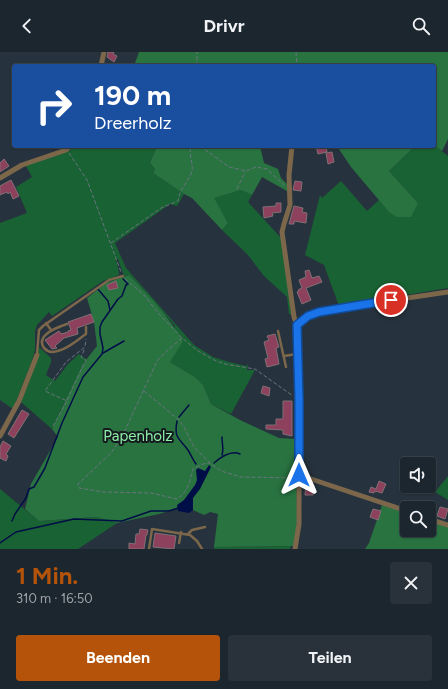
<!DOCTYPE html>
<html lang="de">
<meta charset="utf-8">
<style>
:root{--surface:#1c262e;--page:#29323a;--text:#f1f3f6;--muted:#a0a5aa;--line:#3a434a;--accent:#b45309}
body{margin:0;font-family:Figtree,sans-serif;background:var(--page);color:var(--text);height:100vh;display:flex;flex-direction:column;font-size:15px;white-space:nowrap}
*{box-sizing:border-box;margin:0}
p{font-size:13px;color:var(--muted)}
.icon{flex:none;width:22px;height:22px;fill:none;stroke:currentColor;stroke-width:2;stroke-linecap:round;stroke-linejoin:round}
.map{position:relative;height:497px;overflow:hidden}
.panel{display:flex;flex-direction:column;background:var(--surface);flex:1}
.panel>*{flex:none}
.guide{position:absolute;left:12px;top:12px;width:424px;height:84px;border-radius:4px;box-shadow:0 1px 3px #0004,0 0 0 1px var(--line);background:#1a4fa0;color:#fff;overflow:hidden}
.buttons{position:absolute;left:400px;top:405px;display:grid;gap:8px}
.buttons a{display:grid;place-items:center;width:36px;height:36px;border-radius:4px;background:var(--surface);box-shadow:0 1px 3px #0004,0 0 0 1px var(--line);font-size:20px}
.pin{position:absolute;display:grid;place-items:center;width:34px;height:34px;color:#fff;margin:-17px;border:2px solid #fff;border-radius:50%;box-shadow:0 1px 4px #0007}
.me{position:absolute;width:44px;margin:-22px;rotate:0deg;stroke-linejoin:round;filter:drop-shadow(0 0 3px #0008)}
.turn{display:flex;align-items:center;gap:14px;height:84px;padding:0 16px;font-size:18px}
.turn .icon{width:52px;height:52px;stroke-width:2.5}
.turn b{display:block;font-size:28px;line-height:34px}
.round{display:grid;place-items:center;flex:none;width:42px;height:42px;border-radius:4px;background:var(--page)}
.head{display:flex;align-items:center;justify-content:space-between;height:68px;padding:0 16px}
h1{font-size:24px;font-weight:700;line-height:30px;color:var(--accent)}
.primary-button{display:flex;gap:8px;margin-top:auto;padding:8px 16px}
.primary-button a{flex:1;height:46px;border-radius:4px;background:var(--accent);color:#fff;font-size:16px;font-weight:700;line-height:46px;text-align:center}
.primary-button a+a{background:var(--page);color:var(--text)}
header{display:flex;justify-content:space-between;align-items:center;height:52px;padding:0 16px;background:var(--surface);font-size:18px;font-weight:700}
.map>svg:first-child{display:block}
.green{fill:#196233}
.forest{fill:#297341}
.water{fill:#000e47}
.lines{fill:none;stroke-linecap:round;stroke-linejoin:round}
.stream{stroke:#000e47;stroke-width:1.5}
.building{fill:#8d415c;stroke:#826f74}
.path{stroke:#69747e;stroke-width:1;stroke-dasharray:4 2;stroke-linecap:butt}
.lane{stroke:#7c674b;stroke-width:2.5}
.street{stroke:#7c674b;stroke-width:5}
.route-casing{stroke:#114b97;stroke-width:10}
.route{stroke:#1a73e8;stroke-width:7}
.labels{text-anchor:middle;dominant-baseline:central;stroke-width:4;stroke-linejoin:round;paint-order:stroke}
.park-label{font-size:15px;fill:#8defa6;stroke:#141a1f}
</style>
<header><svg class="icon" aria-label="back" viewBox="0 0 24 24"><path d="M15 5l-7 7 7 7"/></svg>Drivr<svg class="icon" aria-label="search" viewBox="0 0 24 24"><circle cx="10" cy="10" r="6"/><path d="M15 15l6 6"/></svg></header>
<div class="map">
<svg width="448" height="497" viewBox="0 0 448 497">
<rect width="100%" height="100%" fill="#26333e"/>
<g class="green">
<path d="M 434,93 L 448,104 L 448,236 L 339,254 L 324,213 L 305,203 L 320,143 L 322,146 L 341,129 L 367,159 L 379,148 L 389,160 L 418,151 L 389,119 L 415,94 Z"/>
<path d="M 73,94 L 157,94 L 150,111 L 155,117 L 153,121 L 184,142 L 177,154 L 170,152 L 115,191 L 126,216 L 194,293 L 213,305 L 229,310 L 246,314 L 248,312 L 247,318 L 255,318 L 231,362 L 211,352 L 203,333 L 195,325 L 170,310 L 175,274 L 142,236 L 129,223 L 124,224 L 118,207 L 116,207 L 119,220 L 119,223 L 103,229 L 52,264 L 49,260 L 37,273 L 35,279 L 35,298 L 32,309 L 13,357 L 0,348 L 0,171 L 27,161 L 16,135 L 32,125 L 26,114 L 14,119 L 67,95 L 71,101 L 70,98 Z"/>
<path d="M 241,138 L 252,143 L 248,150 L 282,187 L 292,263 L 289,262 L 287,245 L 264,224 L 248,203 L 222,178 L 228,171 L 213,146 Z"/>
<path d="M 39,295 L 51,306 L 51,310 L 46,323 L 55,329 L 68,312 L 79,302 L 86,307 L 82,313 L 52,377 L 21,350 L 37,305 Z"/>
<path d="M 448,424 L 448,448 L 435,440 Z"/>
<path d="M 0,437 L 39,469 L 98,465 L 117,471 L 78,497 L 0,497 Z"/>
<path d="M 291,494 L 290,497 L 214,497 L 214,495 Z"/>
</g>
<g class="forest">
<path d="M 139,0 L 448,0 L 448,87 L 442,99 L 434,93 L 434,14 L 134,14 Z"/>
<path d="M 157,94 L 260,94 L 264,111 L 278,117 L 281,126 L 287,132 L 287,139 L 262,125 L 252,143 L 241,138 L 214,146 L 228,171 L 222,178 L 192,146 L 184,142 L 153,121 L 155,117 L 150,111 Z"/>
<path d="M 337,94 L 415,94 L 389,119 L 418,151 L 411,165 L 397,165 L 389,160 L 351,115 Z"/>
<path d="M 129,223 C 149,243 169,265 183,289 L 170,310 L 195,325 L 203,333 L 211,352 L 240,368 L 279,386 L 296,387 L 297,470 L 294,494 L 214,495 L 218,462 L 210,460 L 204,463 L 184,454 L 159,462 L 117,471 L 97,465 L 39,469 L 25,457 L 31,432 L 58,385 L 52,377 L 82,313 L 97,294 L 94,270 L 87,246 L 106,231 Z"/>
<path d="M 382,453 L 407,461 L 407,478 L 429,478 L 429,469 L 448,475 L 448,497 L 365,497 L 369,491 Z"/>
</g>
<path class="water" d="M 209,413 L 211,415 L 200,437 L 193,446 L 193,458 L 189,461 L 178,459 L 177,453 L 184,448 L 195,433 L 197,428 L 196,418 L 198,416 L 205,419 Z"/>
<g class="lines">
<g class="stream">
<path d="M 97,236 L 108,249 L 110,258"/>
<path d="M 103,301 L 124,289"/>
<path d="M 179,365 L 189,353"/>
<path d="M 177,369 C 174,386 178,385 188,398 C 191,403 193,408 196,412"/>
<path d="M 222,385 C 222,392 224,397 222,403"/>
<path d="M 214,411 C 221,405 231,398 240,402"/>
<path d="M 12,469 L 15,462 L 26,446 L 29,437 L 34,435 L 45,416 L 62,371 L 83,325 L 102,302 L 103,296 L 100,282 L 100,275 L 102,270 L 118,247 L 122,244 L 126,233 L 128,232 L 123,227"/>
<path d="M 0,491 L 16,480 L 74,467 L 122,469 L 151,459 L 169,459 L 178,456"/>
</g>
</g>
<g class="building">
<path d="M 108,0 L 114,0 L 113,2 L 117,4 L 114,10 L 107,5 Z"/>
<path d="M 316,94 L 326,94 L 327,100 L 318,102 Z"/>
<path d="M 332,100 L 334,110 L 328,112 L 326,101 Z"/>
<path d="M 4,107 L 9,114 L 0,120 L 0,111 Z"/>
<path d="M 11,128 L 19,144 L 13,147 L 10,140 L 8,142 L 7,140 L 0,143 L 0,134 Z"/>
<path d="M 295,129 L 302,130 L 301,139 L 293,138 Z"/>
<path d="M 276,151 L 281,151 L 281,160 L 272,161 L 273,164 L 264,166 L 263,155 L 276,154 Z"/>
<path d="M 294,154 L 303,156 L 302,160 L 307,161 L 306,171 L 294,169 L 294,172 L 289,172 Z"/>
<path d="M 309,218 L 312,226 L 319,224 L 322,230 L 306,236 L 311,248 L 302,252 L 297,240 L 299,239 L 298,238 L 302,236 L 299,228 L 306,225 L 305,219 Z"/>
<path d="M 116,229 L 118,236 L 109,238 L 107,233 Z"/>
<path d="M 91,262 L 94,270 L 77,276 L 78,282 L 64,286 L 55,294 L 57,296 L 52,297 L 45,288 L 59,279 L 61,282 L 68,280 L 68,279 L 71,278 L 68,270 Z"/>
<path d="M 275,282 L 279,295 L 276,296 L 279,312 L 267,315 L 265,307 L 268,306 L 264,290 L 269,288 L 267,284 Z"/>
<path d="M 263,334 L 270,336 L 269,344 L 261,341 Z"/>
<path d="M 283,349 L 292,349 L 292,384 L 283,382 L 283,378 L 266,377 L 266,373 L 276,373 L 276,367 L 283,367 Z"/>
<path d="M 22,358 L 29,362 L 14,386 L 8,382 Z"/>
<path d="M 3,389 L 11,394 L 6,402 L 8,404 L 6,409 L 0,406 L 0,395 Z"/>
<path d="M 379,429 L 386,432 L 382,441 L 375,439 L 374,441 L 369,440 L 371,435 L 376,437 Z"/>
<path d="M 306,430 L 314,433 L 313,443 L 305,443 Z"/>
<path d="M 440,455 L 448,457 L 445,467 L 437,464 Z"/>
<path d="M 373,457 L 381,459 L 378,468 L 370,465 Z"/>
<path d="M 140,477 L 148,478 L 147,483 L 146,483 L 144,497 L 129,497 L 129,491 L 135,492 L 136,482 L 139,482 Z"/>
<path d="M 155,481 L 176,484 L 174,497 L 153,495 Z"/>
</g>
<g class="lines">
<g class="path">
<path d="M 296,0 L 297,14"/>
<path d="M 196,14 L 197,10 L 197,0"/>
<path d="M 200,94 L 229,115 L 246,119 L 256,115 L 267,117 L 284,133"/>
<path d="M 69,101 L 87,128 L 121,220"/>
<path d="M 237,137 L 245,120"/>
<path d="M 111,191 L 161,156 L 178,149 C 179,138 187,131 191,122 C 195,113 188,104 191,94"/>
<path d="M 125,227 L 144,243 L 159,262 L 182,286 L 198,299 L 216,309 L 225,312 L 255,317 L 293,344"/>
<path d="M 182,286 L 169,297 L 157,309 L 122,385 L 111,401 L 78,432 L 79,436 L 103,440 L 151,441 L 177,447 C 188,440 190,429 193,417 L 203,412 L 210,411"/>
<path d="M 144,339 L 179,368 L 184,375 L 194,395 L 210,411 L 221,419 L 241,425 L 294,426"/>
<path d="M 67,348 L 86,308 L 81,305 L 85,296"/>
<path d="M 53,374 L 67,349 L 45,339 L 66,310 L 85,295 L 86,287"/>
</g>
<g class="lane">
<path d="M 46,271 L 51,278"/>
<path d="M 67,272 C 58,275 35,283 44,296 C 46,298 49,300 52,300 C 65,299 76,289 86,282 L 86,275"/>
<path d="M 278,279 L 286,315"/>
<path d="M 37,302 L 39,278 L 43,274 L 109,228 L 123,224"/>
<path d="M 284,304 L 297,302"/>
<path d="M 188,482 L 192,478 L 205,475"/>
<path d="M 179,491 L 181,480"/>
<path d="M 149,497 L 152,477 L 190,483 L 197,489 L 202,497"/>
</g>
<g class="street">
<path d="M 101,14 L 104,0"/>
<path d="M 292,94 L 289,123 L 290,153 L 284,172 L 282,180 L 294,265 L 297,273 L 299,348 L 299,472 L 295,497"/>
<path d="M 0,126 L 22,113 L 66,98 L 70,94"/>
<path d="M 297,273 L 308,264 L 319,259 L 448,240"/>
<path d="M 0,384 L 19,349 L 37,303"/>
<path d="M 299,423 L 407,459"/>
<path d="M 429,467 L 448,473"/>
</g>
</g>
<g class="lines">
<defs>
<path id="route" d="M 299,423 L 299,348 L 297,273 L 308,264 L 319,260 L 391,248"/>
</defs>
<use href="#route" class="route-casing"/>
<use href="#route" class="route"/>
</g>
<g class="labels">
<g class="park-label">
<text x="138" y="384">Papenholz</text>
</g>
</g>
</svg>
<div class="buttons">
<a><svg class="icon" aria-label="sound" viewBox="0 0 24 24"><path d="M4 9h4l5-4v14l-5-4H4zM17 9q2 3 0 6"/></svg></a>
<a><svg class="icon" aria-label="search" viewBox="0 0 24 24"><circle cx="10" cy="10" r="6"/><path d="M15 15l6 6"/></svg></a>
</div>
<div class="pin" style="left:391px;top:248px;background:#d93025"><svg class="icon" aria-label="arrive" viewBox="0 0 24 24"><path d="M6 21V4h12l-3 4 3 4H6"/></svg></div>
<svg class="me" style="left:299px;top:423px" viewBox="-20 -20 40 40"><path d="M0-17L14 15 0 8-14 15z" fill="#1a73e8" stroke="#fff" stroke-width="4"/></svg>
<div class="guide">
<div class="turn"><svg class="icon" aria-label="right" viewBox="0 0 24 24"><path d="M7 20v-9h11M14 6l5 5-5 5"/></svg><div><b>190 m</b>Dreerholz</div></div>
</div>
</div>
<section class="panel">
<div class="head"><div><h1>1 Min.</h1><p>310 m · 16:50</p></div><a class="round"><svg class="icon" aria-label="close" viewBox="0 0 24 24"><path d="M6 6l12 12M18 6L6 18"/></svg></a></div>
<div class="primary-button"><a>Beenden</a><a>Teilen</a></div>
</section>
